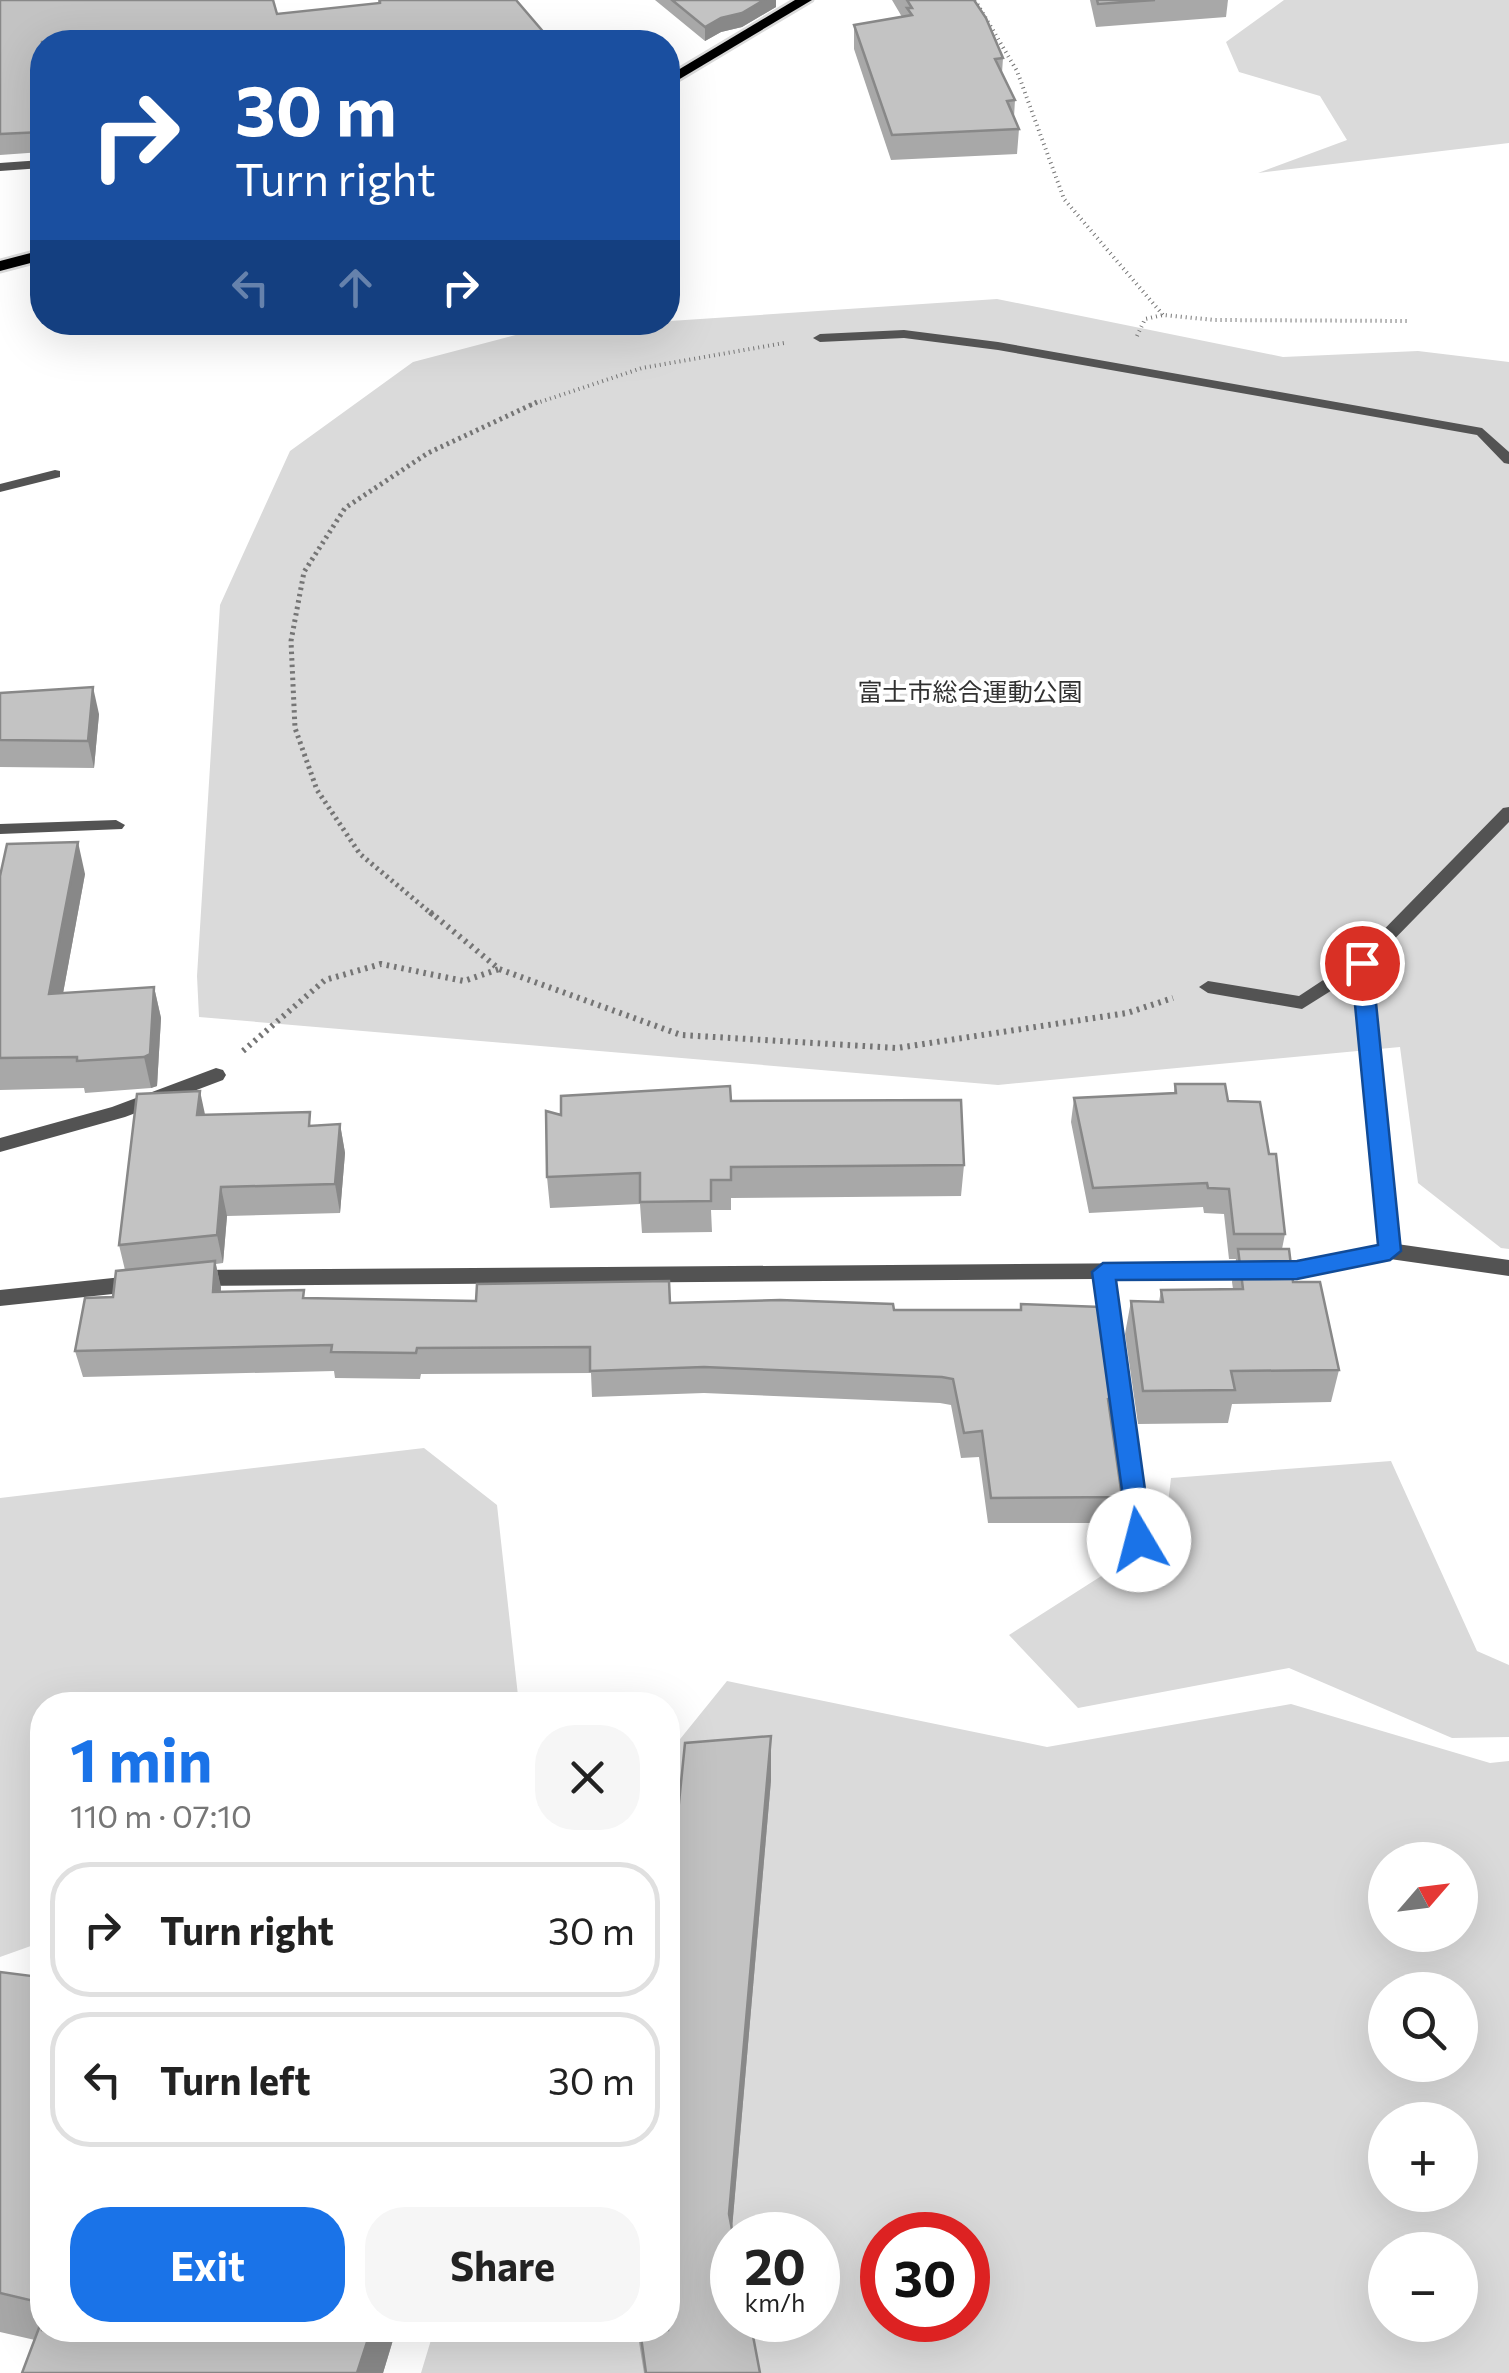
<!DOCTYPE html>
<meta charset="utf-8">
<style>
:root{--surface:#fff;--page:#f6f6f6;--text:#222;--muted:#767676;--line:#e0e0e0;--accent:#1a73e8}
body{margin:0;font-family:Commissioner,"Noto Sans JP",sans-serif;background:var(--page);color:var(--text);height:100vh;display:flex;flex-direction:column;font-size:38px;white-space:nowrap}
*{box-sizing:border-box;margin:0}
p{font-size:32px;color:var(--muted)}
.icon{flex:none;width:55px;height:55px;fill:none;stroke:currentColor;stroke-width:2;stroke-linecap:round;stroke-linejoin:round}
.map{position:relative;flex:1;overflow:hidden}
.drawer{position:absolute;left:30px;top:1692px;width:650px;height:650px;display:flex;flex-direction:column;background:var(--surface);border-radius:40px;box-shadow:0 10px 40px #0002}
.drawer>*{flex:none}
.hud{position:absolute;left:30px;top:30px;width:650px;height:305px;border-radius:40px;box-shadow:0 10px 40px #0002;background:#1a4fa0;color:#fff;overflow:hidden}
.needle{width:65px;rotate:62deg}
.tools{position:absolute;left:1368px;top:1842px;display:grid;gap:20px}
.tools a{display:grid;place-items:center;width:110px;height:110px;border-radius:50%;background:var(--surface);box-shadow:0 10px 40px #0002;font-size:50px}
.speed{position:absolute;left:710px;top:2212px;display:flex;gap:20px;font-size:50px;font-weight:700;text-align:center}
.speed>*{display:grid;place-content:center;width:130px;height:130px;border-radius:50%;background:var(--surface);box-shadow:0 10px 40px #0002;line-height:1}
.speed small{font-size:25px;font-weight:400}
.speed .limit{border:15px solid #d22;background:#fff;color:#111}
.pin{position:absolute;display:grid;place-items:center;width:85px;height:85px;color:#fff;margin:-42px;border:5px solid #fff;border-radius:50%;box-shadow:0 2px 10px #0007}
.me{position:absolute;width:110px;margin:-55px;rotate:352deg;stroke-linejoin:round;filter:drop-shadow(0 0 8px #0008)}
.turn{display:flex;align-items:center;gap:35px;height:210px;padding:0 40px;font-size:45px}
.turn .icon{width:130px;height:130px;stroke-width:2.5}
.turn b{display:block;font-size:70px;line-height:85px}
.lanes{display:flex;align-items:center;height:95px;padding:0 40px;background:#0003;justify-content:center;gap:50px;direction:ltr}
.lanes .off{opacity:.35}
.round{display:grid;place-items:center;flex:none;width:105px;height:105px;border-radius:40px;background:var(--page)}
.head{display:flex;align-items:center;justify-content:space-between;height:170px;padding:0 40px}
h1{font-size:60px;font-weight:700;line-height:75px;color:var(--accent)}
.action{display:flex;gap:20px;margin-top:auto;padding:20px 40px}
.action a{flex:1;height:115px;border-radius:40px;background:var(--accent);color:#fff;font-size:40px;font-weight:700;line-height:115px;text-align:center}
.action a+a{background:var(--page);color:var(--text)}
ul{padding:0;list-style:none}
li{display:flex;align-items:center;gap:30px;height:135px;margin:0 20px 15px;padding:0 20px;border:5px solid var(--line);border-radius:40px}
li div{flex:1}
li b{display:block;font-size:38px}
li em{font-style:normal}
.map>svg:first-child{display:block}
.green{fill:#dadada;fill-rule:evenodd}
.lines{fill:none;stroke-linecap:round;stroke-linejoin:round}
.primary-casing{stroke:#dbdbdb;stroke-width:5}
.path-far2{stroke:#757575;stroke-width:4;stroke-dasharray:1 4;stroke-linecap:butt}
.path-far1{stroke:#757575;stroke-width:5;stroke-dasharray:2.5 4;stroke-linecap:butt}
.path{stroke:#757575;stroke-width:6;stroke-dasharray:2.5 5;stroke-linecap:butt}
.lane{fill:#535353;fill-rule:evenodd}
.street{fill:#535353;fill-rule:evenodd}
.primary{fill:#000;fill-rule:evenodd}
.wall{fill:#a8a8a8}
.shaded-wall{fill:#888}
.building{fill:#c3c3c3;stroke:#888;stroke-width:2.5}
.route{fill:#1a73e8;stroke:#114b97;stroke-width:2.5}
.labels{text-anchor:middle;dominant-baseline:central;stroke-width:8;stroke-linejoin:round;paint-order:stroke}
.park-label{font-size:25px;fill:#313131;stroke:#fff}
</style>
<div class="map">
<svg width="1509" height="2373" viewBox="0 0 1509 2373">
<rect width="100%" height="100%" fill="#fff"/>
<g class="green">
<path d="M 1284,0 L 1509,0 L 1509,143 L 1258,173 L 1347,140 L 1320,96 L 1239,72 L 1226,42 Z"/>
<path d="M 997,299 L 1283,357 L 1418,351 L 1509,362 L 1509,1249 L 1501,1248 L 1418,1183 L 1400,1047 L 998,1085 L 199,1017 L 197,976 L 220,605 L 290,451 L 413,362 L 535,330 Z"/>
<path d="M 424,1448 L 497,1505 L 519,1705 L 42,1705 L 42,1942 L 0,1957 L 0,1498 Z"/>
<path d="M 1391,1461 L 1477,1651 L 1509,1665 L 1509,1737 L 1452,1738 L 1289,1668 L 1078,1708 L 1009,1635 L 1164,1536 L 1171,1478 Z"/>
<path d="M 727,1681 L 1047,1747 L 1291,1704 L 1490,1763 L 1509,1761 L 1509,2373 L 421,2373 L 434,2330 L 668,2330 L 668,1754 ZM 1385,1860 L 1460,1860 L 1460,1935 L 1385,1935 ZM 1385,1990 L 1460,1990 L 1460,2065 L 1385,2065 ZM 1385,2120 L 1460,2120 L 1460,2195 L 1385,2195 ZM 732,2235 L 818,2235 L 818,2320 L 732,2320 ZM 882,2235 L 968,2235 L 968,2320 L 882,2320 ZM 1385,2250 L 1460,2250 L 1460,2325 L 1385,2325 Z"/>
</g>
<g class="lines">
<defs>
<g id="primary">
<path d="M 795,0 L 812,0 L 668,86 L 668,76 Z"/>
<path d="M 42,250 L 42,260 L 0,271 L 0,261 Z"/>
</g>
</defs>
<use href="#primary" class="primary-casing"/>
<g class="path-far2">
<path d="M 975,0 L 1017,71 L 1064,199 L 1163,315"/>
<path d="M 1137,336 L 1145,319 L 1163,315 L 1215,320 L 1409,321"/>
<path d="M 531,405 L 642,368 L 784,343"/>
</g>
<path class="path-far1" d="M 433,915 L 360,854 L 317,790 L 295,728 L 291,641 L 304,572 L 345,508 L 428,453 L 537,402"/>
<g class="path">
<path d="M 430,912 L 499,969 L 681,1035 L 897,1048 L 1127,1013 L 1173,998"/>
<path d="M 243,1051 L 325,980 L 381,964 L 464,981 L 499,969"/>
</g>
<g class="lane">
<path d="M 904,330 L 998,342 L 1482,428 L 1509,452 L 1509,464 L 1504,463 L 1477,435 L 998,350 L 904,338 L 820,342 L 813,338 L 820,334 Z"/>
<path d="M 1509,807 L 1509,822 L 1370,964 L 1400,1251 L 1397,1256 L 1383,1256 L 1380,1251 L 1353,977 L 1302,1009 L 1208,993 L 1199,987 L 1208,981 L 1299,996 L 1355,959 L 1503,808 Z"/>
</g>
<g class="street">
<path d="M 42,160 L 42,168 L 0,171 L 0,163 Z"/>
<path d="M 55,470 L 60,471 L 60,477 L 0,492 L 0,484 Z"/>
<path d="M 116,820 L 125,825 L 122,829 L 0,834 L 0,824 Z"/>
<path d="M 216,1068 L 223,1070 L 226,1075 L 223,1080 L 125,1117 L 0,1152 L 0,1138 L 112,1107 Z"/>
<path d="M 1390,1243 L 1509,1260 L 1509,1276 L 1390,1259 L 1297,1278 L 1114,1279 L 1150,1540 L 1147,1546 L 1139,1549 L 1131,1546 L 1128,1540 L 1094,1279 L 194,1286 L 187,1283 L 184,1278 L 187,1273 L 194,1270 L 1297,1262 Z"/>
<path d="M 141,1275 L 148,1278 L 151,1283 L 148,1288 L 141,1291 L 0,1306 L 0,1290 Z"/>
</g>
<use href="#primary" class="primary"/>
</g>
<g class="wall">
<path d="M 0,0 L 277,14 L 378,3 L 378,0 L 516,0 L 42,42 L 42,152 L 0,155 Z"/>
<path d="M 655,0 L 776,0 L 776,7 L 742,27 L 721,32 L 705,41 Z"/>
<path d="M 892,0 L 974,0 L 1003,58 L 1002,73 L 1015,100 L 1014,117 L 1019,129 L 1017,154 L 891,160 L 854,49 L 854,25 L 902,17 Z"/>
<path d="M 1090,0 L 1228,0 L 1226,17 L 1096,27 Z"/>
<path d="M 0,693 L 99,714 L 94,768 L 0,767 Z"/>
<path d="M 85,874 L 63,993 L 154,987 L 161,1018 L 157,1086 L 151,1088 L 85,1093 L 84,1088 L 0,1090 L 0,876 Z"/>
<path d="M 1175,1084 L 1228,1101 L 1269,1154 L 1285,1234 L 1282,1249 L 1293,1282 L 1339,1370 L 1331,1402 L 1232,1404 L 1228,1423 L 1138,1424 L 1125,1334 L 1131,1301 L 1159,1302 L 1161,1290 L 1233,1289 L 1232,1282 L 1236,1259 L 1229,1259 L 1224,1214 L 1204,1213 L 1203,1207 L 1089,1213 L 1071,1122 L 1074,1098 L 1174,1093 Z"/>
<path d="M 731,1101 L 964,1165 L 961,1196 L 731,1198 L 731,1210 L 711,1210 L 712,1232 L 642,1233 L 640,1204 L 550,1208 L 547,1177 L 561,1115 Z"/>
<path d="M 205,1115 L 313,1126 L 340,1124 L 345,1153 L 340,1213 L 227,1216 L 223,1263 L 216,1264 L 221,1291 L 306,1298 L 670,1303 L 894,1310 L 1021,1310 L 1021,1304 L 1113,1398 L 1110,1417 L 1122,1497 L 1117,1523 L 988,1523 L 979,1457 L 961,1458 L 951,1405 L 940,1403 L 704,1393 L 592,1397 L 591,1373 L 421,1374 L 420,1379 L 335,1378 L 334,1371 L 83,1377 L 75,1351 L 113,1297 L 125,1270 L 119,1245 Z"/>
<path d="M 771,1736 L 771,1780 L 732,2228 L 760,2373 L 644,2373 L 637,2330 L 668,2330 Z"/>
<path d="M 42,1954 L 42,2330 L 396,2330 L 383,2373 L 22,2373 L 35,2340 L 0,2332 L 0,1972 L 31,1976 Z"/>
</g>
<g class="shaded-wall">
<path d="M 764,0 L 776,0 L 776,7 L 742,27 L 721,32 L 705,41 L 705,27 L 721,18 Z"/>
<path d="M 93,687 L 99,714 L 94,768 L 88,741 Z"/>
<path d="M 78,842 L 85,874 L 57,1026 L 49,994 Z"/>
<path d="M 154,987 L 161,1018 L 157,1086 L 151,1088 L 144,1057 Z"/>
<path d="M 200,1091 L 206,1119 L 197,1115 Z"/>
<path d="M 340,1124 L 345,1153 L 340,1213 L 335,1184 Z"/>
<path d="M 221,1187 L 227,1216 L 223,1263 L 217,1235 Z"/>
<path d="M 215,1261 L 221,1287 L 219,1318 L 213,1292 Z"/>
<path d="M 771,1736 L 771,1780 L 730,2252 L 729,2214 Z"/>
<path d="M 371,2330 L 396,2330 L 383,2373 L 357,2373 Z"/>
</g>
<g class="building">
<path d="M 0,0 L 273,0 L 277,14 L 380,3 L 380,0 L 516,0 L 552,42 L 42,42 L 42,132 L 0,134 Z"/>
<path d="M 672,0 L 764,0 L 742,13 L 721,18 L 705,27 Z"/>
<path d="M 907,0 L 974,0 L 986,18 L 1003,58 L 995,59 L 1015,100 L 1007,101 L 1019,129 L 892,135 L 854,25 L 912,15 L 907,8 L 912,8 Z"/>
<path d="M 1097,0 L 1155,0 L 1098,4 Z"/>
<path d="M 93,687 L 88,741 L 0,740 L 0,693 Z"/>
<path d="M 78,842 L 49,994 L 154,987 L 150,1054 L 144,1057 L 77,1061 L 77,1057 L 0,1058 L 0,876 L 7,844 Z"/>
<path d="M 1175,1084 L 1225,1084 L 1228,1101 L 1260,1102 L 1269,1154 L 1276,1154 L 1285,1234 L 1234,1234 L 1229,1189 L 1208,1188 L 1207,1183 L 1093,1188 L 1074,1098 L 1176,1093 Z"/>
<path d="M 730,1086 L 731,1101 L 961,1100 L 964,1165 L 731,1167 L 731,1180 L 711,1180 L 711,1201 L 640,1202 L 640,1173 L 547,1177 L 546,1111 L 561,1115 L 561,1096 Z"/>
<path d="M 200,1091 L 197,1115 L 310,1112 L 309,1126 L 340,1124 L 335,1184 L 221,1187 L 217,1235 L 119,1245 L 137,1094 Z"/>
<path d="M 1238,1249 L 1289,1249 L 1293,1282 L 1320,1282 L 1339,1370 L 1231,1371 L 1235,1390 L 1143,1391 L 1131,1301 L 1163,1302 L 1161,1290 L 1243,1289 Z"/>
<path d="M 215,1261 L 213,1292 L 304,1290 L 303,1298 L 476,1301 L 477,1284 L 669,1281 L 670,1303 L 780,1300 L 893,1304 L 894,1310 L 1021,1310 L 1021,1304 L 1101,1307 L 1113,1398 L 1108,1399 L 1122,1497 L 991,1498 L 982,1431 L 964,1433 L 953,1379 L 942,1377 L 704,1367 L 590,1371 L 590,1347 L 417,1348 L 416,1353 L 331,1352 L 332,1345 L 75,1351 L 85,1298 L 113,1297 L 116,1271 Z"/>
<path d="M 771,1736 L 729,2214 L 733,2235 L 732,2320 L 750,2320 L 760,2373 L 646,2373 L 640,2330 L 668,2330 L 668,1912 L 685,1743 Z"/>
<path d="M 42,1954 L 42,2303 L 0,2293 L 0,1972 L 31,1976 Z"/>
<path d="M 42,2320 L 42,2330 L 371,2330 L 357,2373 L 22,2373 Z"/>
</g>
<path class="route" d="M 1362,956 L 1372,963 L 1401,1251 L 1390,1260 L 1297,1279 L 1116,1280 L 1152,1540 L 1148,1548 L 1139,1551 L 1130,1548 L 1092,1272 L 1103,1263 L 1297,1261 L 1378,1245 L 1351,963 Z"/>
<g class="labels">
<g class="park-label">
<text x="970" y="691">富士市総合運動公園</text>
</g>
</g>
</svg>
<div class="tools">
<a><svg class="needle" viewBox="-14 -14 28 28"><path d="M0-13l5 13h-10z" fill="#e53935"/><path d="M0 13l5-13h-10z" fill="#767676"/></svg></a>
<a><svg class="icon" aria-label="search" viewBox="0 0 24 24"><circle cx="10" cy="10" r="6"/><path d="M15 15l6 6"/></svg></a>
<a>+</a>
<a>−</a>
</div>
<div class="speed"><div>20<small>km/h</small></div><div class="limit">30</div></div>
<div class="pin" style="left:1362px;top:963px;background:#d93025"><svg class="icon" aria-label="arrive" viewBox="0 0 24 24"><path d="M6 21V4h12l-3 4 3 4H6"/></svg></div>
<svg class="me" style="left:1139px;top:1540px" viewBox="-20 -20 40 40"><circle r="19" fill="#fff"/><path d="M0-13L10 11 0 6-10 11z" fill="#1a73e8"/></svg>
<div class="hud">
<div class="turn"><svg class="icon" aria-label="right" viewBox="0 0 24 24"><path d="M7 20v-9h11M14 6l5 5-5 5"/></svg><div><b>30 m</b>Turn right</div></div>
<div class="lanes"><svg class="icon off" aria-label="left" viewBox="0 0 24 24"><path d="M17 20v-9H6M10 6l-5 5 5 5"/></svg><svg class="icon off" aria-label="ahead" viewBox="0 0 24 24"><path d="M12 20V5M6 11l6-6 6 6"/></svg><svg class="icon" aria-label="right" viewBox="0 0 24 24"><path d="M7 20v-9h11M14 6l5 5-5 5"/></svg></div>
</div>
<section class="drawer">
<div class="head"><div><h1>1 min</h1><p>110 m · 07:10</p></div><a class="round"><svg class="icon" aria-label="close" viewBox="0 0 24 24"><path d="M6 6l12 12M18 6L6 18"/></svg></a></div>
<ul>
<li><svg class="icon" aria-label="right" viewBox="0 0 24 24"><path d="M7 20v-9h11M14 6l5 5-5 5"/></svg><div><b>Turn right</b></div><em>30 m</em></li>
<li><svg class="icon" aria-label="left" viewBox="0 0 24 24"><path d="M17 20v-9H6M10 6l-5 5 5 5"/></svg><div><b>Turn left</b></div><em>30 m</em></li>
</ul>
<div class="action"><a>Exit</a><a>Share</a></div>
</section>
</div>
